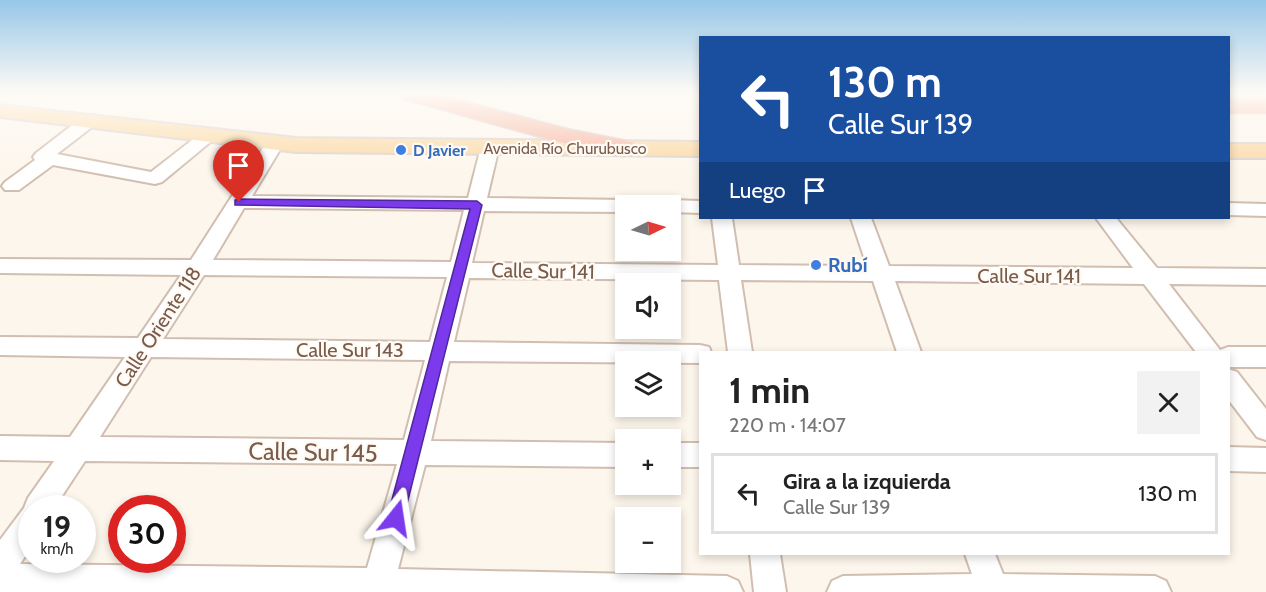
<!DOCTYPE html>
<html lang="es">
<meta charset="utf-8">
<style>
:root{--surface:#fff;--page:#f2f2f2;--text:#222;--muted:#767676;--line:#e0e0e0}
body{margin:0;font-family:Cabin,sans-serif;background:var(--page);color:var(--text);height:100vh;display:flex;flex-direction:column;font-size:22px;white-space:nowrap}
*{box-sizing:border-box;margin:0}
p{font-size:20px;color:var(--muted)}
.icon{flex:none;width:33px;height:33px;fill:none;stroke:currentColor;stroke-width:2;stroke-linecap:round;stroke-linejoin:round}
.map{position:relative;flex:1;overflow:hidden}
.side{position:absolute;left:699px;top:351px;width:531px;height:204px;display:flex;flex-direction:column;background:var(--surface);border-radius:0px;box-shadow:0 3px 9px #0003}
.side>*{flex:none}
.top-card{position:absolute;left:699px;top:36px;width:531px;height:183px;border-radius:0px;box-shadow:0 3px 9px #0003;background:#1a4fa0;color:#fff;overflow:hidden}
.needle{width:39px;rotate:85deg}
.fabs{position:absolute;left:615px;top:195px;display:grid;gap:12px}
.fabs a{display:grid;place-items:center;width:66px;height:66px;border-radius:0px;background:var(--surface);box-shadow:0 3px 9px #0003;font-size:30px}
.speed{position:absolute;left:18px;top:495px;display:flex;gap:12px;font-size:30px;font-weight:700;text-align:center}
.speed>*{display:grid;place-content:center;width:78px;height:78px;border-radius:50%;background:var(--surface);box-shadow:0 3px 9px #0003;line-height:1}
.speed small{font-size:15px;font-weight:400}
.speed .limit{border:9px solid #d22;background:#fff;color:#111}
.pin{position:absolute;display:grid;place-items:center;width:51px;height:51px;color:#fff;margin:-62px -26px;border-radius:50% 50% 50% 0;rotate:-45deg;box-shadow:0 0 6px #0007}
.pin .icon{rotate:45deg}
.me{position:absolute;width:66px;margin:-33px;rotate:15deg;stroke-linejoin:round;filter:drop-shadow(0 0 4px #0008)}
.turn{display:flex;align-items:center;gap:21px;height:126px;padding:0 30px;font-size:27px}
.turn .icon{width:78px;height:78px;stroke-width:2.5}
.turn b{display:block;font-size:42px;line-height:51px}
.then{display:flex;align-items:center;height:57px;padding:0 30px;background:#0003;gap:12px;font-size:22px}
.round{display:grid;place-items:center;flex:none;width:63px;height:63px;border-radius:0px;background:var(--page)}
.head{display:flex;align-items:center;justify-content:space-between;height:102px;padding:0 30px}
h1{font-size:36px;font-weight:700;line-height:45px}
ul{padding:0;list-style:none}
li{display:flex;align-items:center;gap:18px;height:81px;margin:0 12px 9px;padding:0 18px;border:3px solid var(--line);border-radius:0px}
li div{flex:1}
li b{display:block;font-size:22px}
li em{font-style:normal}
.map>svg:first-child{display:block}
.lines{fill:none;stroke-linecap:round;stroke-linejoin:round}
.minor-casing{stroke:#d1beb0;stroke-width:4}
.major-casing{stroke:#dad1cd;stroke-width:4}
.highway-casing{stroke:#dad1cd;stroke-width:3}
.minor{fill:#fff;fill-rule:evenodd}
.major{fill:#fbd9a5;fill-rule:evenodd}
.highway{fill:#f7b7a3;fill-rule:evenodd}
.route{fill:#7c3aed;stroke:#51269a;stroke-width:1.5}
.shop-dot{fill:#3f7fe0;stroke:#fffaf3;stroke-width:2}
.labels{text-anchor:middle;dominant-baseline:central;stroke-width:4.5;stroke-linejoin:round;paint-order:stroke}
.far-street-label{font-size:16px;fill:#7a5c4d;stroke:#fffaf3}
.far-shop-label{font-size:16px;font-weight:bold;fill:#366cbe;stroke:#fffaf3;text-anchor:start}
.shop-label{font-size:20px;font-weight:bold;fill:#366cbe;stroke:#fffaf3;text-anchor:start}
.street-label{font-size:20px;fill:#7a5c4d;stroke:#fffaf3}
.near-street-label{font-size:24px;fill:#7a5c4d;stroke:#fffaf3}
</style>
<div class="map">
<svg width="1266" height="592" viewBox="0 0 1266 592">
<rect width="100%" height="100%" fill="#fdf6ec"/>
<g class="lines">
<defs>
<g id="minor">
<path d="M 90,115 L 96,116 L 98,120 L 96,124 L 57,154 L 151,172 L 205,130 L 217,130 L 220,134 L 162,182 L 155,184 L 53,165 L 19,190 L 5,190 L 2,186 L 5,182 L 35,160 L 33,157 L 36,153 L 84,116 Z"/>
<path d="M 275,138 L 281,139 L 284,143 L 252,196 L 468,198 L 481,147 L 484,143 L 496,143 L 499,147 L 487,198 L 626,200 L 633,202 L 635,206 L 626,206 L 626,212 L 484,211 L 472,263 L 718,265 L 712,218 L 732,218 L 739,265 L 867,266 L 851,218 L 871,218 L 889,266 L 1133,268 L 1096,218 L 1116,218 L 1157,268 L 1266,269 L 1266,285 L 1169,284 L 1220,350 L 1228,347 L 1266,347 L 1266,367 L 1228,367 L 1228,352 L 1196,352 L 1144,284 L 895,281 L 921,352 L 897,352 L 873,281 L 741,280 L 752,352 L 728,352 L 719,280 L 469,278 L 454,342 L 700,345 L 709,347 L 711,352 L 700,352 L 700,363 L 449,361 L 431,441 L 626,443 L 626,467 L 425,465 L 398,569 L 727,576 L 738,581 L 743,592 L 0,592 L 0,540 L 24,508 L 28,498 L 54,461 L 0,460 L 0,436 L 70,437 L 125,357 L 0,355 L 0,337 L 138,338 L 181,275 L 0,273 L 0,259 L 191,260 L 266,143 L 269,139 ZM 244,208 L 464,210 L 451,262 L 213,260 ZM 204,275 L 447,277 L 430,342 L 163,339 ZM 151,357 L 425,360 L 404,440 L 100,437 ZM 85,461 L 397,464 L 367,568 L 20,564 L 32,546 L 32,508 L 54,508 Z"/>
<path d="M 670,200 L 700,201 L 700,213 L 670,212 L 670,206 L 661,206 L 663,202 Z"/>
<path d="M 1228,203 L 1266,204 L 1266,216 L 1228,215 Z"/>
<path d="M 1228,369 L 1237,372 L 1266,409 L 1266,440 L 1257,437 L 1228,399 Z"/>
<rect x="670" y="443" width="30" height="24"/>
<path d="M 1228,447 L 1266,448 L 1266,472 L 1228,471 Z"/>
<path d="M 750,554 L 780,554 L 786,592 L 754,592 Z"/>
<path d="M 965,554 L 995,554 L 1003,574 L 1155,576 L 1166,581 L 1171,592 L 827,592 L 832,581 L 843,576 L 972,574 Z"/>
</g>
<g id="major">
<path d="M 0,105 L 296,138 L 700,142 L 700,156 L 296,152 L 0,117 Z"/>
<rect x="1228" y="144" width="38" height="14"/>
</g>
<g id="highway">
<path d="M 401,94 L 437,94 L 567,129 L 632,142 L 636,148 L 632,154 L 623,156 L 555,141 L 404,99 Z"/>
<rect x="1228" y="99" width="38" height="14"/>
</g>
</defs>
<use href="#minor" class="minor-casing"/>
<use href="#major" class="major-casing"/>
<use href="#highway" class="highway-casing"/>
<use href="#minor" class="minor"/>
<use href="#major" class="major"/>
<use href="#highway" class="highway"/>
</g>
<linearGradient id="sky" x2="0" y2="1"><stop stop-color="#97c7e8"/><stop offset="0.53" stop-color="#fefbf6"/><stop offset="1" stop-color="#fefbf6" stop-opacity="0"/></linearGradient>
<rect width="1266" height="176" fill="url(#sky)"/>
<path class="route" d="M 239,199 L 477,201 L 482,205 L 402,524 L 396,527 L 390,524 L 387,518 L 470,209 L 235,205 L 235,200 Z"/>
<g class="shop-dot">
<circle cx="401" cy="150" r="6"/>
<circle cx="816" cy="265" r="6"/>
</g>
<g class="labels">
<g class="far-street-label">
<text x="565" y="148">Avenida Río Churubusco</text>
</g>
<g class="far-shop-label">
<text x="413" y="150">D Javier</text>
</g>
<g class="shop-label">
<text x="828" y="265">Rubí</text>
</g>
<g class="street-label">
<text transform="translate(543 271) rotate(1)">Calle Sur 141</text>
<text x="1029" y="276">Calle Sur 141</text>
<text transform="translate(158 327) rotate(-57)">Calle Oriente 118</text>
<text x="350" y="350">Calle Sur 143</text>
</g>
<g class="near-street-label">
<text transform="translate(313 452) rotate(1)">Calle Sur 145</text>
</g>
</g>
</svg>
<div class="fabs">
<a><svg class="needle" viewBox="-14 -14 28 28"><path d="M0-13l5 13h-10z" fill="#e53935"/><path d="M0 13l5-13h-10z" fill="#767676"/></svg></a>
<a><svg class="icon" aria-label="sound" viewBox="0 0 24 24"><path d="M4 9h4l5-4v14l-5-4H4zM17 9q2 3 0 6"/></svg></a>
<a><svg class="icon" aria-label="layers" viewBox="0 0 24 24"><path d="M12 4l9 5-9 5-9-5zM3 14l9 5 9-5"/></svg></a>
<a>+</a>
<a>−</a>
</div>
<div class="speed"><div>19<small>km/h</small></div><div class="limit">30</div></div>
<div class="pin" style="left:239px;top:202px;background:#d93025"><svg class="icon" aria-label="arrive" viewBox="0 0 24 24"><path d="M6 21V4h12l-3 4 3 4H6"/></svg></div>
<svg class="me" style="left:396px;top:518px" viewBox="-20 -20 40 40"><path d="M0-17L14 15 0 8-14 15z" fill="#7c3aed" stroke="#fff" stroke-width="4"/></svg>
<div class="top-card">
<div class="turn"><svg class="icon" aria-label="left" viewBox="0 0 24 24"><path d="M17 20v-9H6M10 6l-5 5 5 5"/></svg><div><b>130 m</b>Calle Sur 139</div></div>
<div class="then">Luego<svg class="icon" aria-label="arrive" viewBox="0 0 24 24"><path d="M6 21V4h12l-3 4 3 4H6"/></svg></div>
</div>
<section class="side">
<div class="head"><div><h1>1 min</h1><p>220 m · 14:07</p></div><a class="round"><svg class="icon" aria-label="close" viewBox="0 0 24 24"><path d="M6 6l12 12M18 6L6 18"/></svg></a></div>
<ul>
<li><svg class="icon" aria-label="left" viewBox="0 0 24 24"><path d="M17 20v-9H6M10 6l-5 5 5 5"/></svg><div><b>Gira a la izquierda</b><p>Calle Sur 139</p></div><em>130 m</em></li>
</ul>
</section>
</div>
